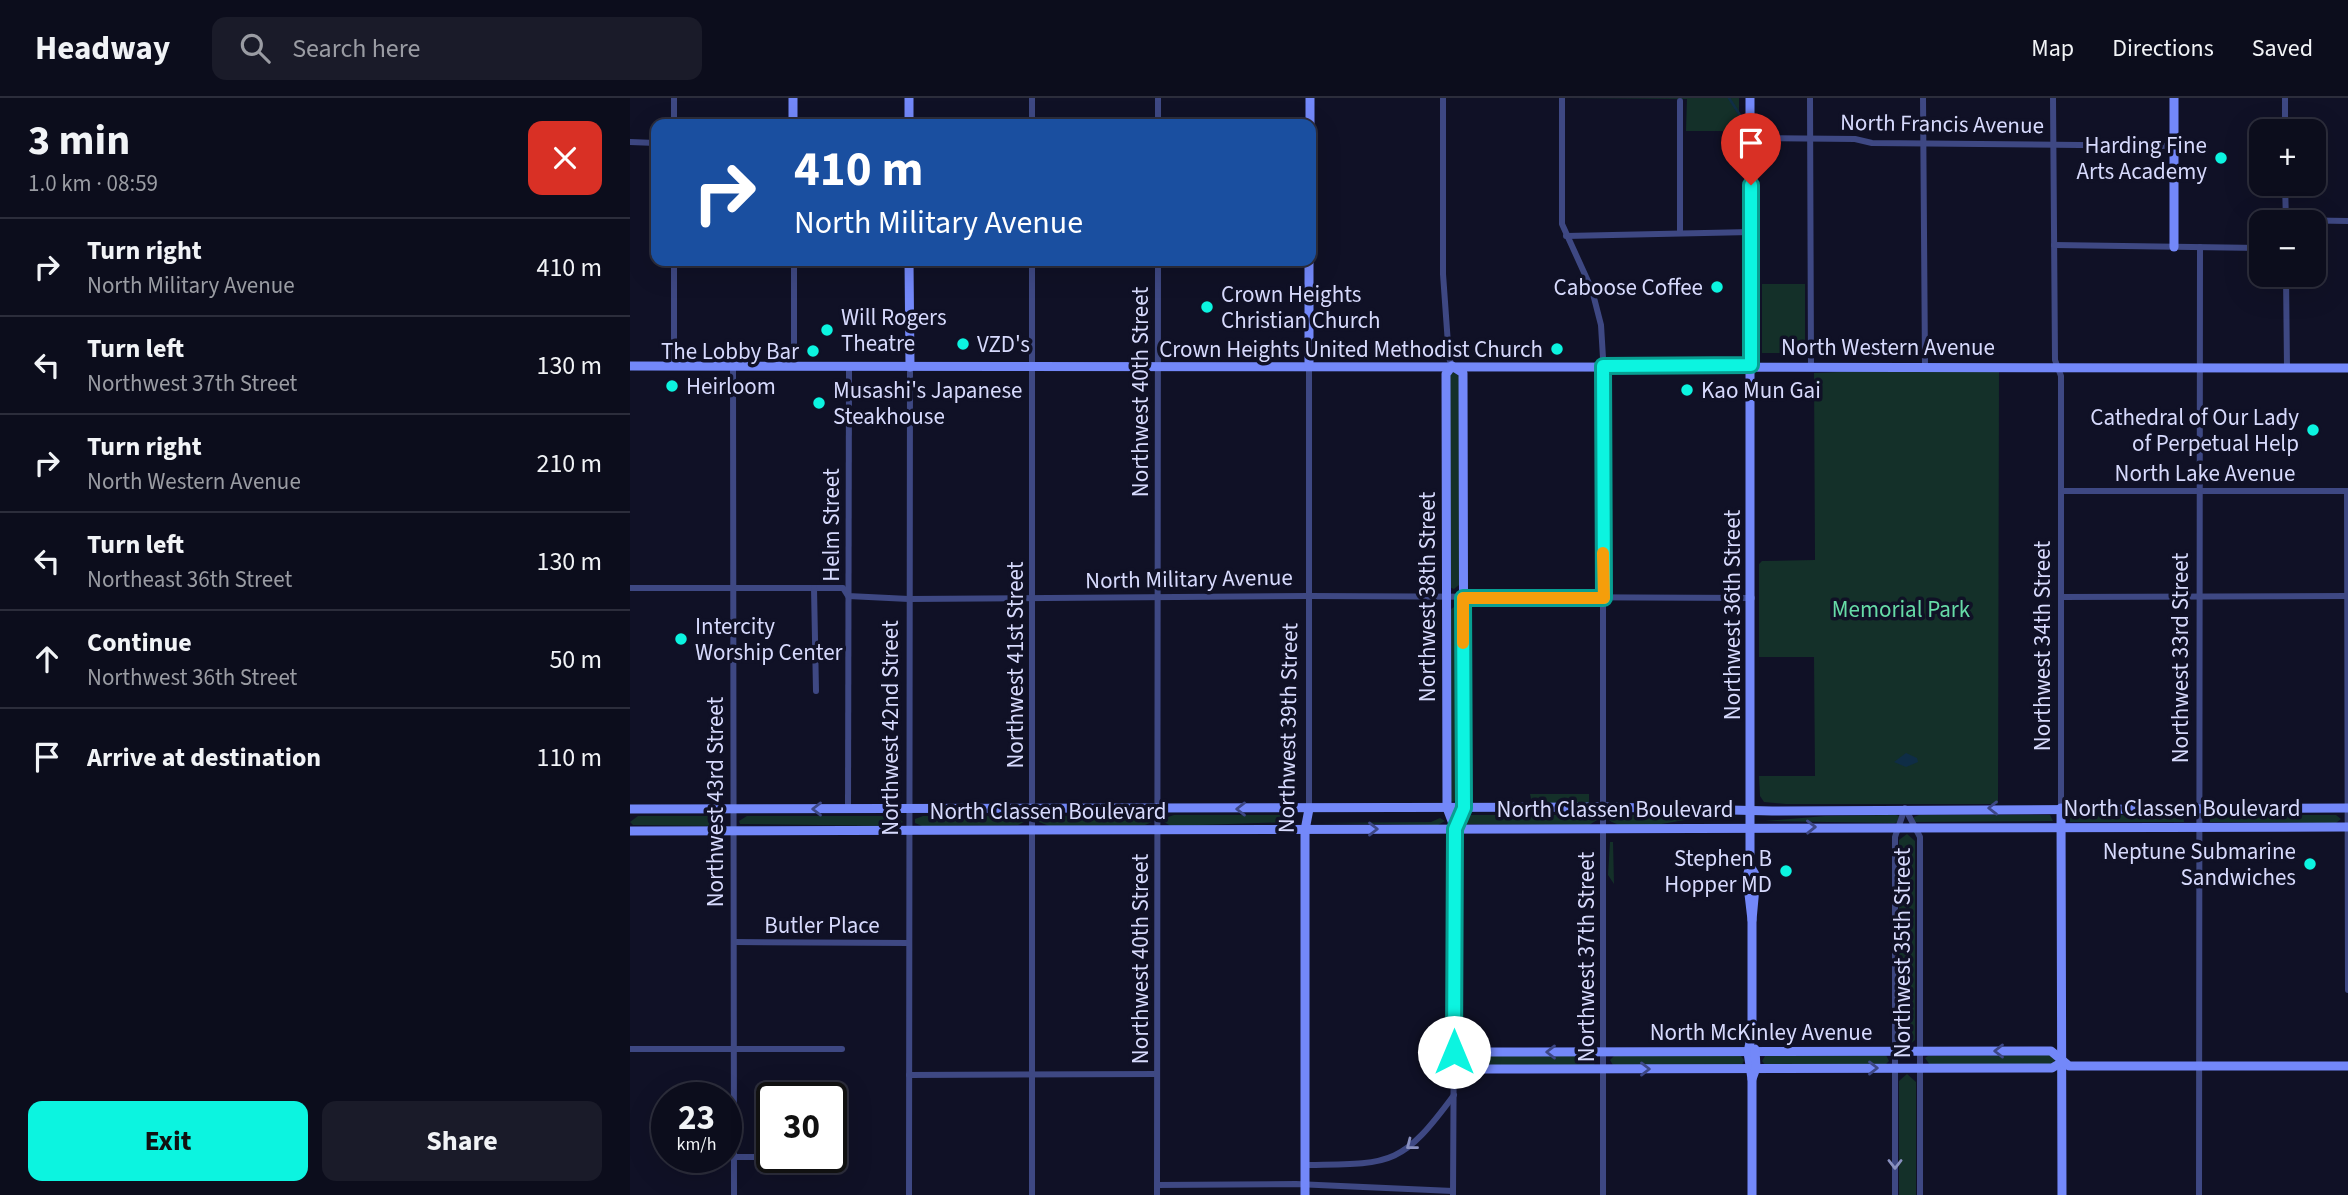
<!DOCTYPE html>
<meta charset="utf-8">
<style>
:root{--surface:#0c0d1c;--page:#1a1b29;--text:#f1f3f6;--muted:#9a9ca3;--line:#2c2d3b;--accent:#0cf4e0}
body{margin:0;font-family:"Source Sans 3",sans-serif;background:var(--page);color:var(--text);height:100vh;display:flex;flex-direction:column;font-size:26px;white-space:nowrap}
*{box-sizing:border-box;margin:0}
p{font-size:23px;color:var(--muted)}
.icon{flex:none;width:38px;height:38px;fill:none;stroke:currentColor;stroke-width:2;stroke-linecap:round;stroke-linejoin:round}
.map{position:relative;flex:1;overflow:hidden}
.panel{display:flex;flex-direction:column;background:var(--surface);width:630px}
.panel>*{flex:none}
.top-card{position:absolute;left:21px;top:21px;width:665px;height:147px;border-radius:14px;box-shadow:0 7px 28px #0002,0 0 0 2px var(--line);background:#1a4fa0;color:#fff;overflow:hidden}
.fabs{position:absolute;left:1619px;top:21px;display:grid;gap:14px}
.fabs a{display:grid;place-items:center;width:77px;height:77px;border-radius:14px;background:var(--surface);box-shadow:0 7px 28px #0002,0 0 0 2px var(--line);font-size:35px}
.speed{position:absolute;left:21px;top:984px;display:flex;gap:14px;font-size:35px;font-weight:700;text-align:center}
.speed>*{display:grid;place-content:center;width:91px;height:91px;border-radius:50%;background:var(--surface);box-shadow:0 7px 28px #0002,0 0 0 2px var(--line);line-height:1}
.speed small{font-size:18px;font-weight:400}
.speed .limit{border:4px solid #111;border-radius:10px;background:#fff;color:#111}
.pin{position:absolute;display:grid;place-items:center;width:60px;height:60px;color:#fff;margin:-72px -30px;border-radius:50% 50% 50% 0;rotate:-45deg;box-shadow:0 0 7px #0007}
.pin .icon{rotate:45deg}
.me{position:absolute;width:77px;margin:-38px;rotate:0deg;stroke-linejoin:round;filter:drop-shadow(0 0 5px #0008)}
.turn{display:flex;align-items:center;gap:24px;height:147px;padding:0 28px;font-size:32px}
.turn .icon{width:91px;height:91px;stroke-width:2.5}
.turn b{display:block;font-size:49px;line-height:60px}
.round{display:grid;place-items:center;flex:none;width:74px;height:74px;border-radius:14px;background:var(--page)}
.headline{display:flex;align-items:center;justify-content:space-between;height:119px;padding:0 28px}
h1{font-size:42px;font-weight:700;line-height:52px}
.primary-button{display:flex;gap:14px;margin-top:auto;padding:14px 28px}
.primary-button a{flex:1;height:80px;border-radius:14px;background:var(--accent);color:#111;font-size:28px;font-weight:700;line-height:80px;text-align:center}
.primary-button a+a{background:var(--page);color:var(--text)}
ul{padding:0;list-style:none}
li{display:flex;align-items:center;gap:21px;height:98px;padding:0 28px;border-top:2px solid var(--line)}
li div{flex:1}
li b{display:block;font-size:26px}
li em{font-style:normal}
header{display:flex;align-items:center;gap:42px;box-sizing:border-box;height:98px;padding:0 35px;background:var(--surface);border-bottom:2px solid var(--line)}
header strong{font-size:33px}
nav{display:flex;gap:38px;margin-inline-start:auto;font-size:24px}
.search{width:490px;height:63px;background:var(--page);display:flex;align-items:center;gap:18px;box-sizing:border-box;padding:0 24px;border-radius:14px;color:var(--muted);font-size:26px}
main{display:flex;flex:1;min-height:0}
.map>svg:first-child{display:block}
.green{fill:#143029}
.water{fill:#0f2d46}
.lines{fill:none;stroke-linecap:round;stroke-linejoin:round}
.stream{stroke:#0f2d46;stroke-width:2.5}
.street{stroke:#3e4883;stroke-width:6}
.secondary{stroke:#7388f9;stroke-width:9}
.oneway{stroke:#3d4785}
.oneway2{stroke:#8a91c0}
.route-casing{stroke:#089f92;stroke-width:18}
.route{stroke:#0cf4e0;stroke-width:12}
.slow{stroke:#f59e0b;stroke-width:12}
.poi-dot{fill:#0cf4e0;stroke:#101126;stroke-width:2.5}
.labels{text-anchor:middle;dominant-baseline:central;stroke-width:7;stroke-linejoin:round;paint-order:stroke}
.street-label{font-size:23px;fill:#d7dafd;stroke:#101126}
.poi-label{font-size:23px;fill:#d7dafd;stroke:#101126;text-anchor:end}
.park-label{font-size:23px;fill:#66dba7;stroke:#101126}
</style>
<header>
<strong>Headway</strong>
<div class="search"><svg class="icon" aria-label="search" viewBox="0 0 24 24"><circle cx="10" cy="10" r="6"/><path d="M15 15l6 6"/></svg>Search here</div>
<nav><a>Map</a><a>Directions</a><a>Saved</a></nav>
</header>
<main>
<section class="panel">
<div class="headline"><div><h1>3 min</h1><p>1.0 km · 08:59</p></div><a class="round" style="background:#d93025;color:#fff"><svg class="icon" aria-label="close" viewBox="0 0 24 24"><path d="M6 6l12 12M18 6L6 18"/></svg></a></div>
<ul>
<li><svg class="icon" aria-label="right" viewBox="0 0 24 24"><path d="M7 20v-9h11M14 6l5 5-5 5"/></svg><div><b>Turn right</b><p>North Military Avenue</p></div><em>410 m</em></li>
<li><svg class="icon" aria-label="left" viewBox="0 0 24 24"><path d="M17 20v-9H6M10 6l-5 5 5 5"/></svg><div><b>Turn left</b><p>Northwest 37th Street</p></div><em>130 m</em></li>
<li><svg class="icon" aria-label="right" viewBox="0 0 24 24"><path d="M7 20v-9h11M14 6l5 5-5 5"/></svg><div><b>Turn right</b><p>North Western Avenue</p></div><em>210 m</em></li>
<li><svg class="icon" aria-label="left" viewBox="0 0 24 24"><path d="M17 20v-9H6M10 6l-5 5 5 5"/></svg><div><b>Turn left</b><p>Northeast 36th Street</p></div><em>130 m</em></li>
<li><svg class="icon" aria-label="ahead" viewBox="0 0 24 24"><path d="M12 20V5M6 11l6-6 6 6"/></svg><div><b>Continue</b><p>Northwest 36th Street</p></div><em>50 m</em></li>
<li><svg class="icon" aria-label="arrive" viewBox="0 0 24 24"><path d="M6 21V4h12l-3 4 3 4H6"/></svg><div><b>Arrive at destination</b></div><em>110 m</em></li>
</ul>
<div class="primary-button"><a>Exit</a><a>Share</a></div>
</section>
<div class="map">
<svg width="1718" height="1097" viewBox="0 0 1718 1097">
<rect width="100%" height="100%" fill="#101126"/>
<g class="green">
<path d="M 938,0 L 1109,0 L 1109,33 L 1056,33 L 1057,1 Z"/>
<rect x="1132" y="186" width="43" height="69"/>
<path d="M 825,273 L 829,279 L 829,487 L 824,491 L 819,489 L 819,278 Z"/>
<path d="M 1233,273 L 1369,274 L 1368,706 L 1156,706 L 1134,704 L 1130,698 L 1129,678 L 1185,678 L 1184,559 L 1129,559 L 1129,466 L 1132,463 L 1185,462 L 1184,275 Z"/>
<path d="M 824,509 L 829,514 L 829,699 L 823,704 L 820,702 L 820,512 Z"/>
<path d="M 900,696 L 959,696 L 959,705 L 902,705 Z"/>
<path d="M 1093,716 L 1107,719 C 1095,721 1080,719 1068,720 C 1046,722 998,737 979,722 L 989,717 Z"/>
<path d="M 511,717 L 519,720 L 522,724 L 515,727 L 419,728 L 409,724 L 409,721 L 417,718 Z"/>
<path d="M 544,717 L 659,717 L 662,720 L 659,724 L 541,728 L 534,724 L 535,720 Z"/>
<path d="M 841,717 L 958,717 L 967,722 L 959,727 L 836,726 L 833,722 Z"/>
<path d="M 1289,717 L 1420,717 L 1423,723 L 1284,724 L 1284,719 Z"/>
<path d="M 1553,717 L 1554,724 L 1440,724 L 1440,718 L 1444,717 Z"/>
<path d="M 1580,717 L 1706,717 L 1711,721 L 1706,725 L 1580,724 Z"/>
<path d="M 8,718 L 90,718 L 96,722 L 90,728 L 3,727 L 0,724 Z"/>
<path d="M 117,718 L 265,718 L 273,724 L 265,728 L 110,726 L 109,723 Z"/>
<path d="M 293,718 L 387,718 L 396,723 L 388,727 L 292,728 L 285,725 L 285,721 Z"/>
<path d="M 1195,718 L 1266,717 L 1269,718 L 1268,724 L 1264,725 L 1135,723 Z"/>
<path d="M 810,720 L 815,723 L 808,727 L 690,725 L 801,724 Z"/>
<path d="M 1277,736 L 1285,743 L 1285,942 L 1278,948 L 1272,947 L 1269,941 L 1269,742 Z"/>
<path d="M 980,744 L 983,744 L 984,786 L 978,777 Z"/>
<path d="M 1110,957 L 1114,962 L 1112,967 L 983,967 L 980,962 L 984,958 Z"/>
<path d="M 1256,957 L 1259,963 L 1255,967 L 1135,967 L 1132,963 L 1135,958 Z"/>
<path d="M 1421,957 L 1425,962 L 1421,967 L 1300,967 L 1295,960 L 1298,958 Z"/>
<path d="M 832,958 L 964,958 L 966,963 L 964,967 L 834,968 L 830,964 Z"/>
<path d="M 1277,976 L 1286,984 L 1286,1097 L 1269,1097 L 1269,983 Z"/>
</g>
<path class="water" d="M 1276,655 L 1287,660 L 1288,664 L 1276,669 L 1264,664 Z"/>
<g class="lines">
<path class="stream" d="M 1099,0 L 1110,17"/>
<g class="street">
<path d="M 402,0 L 402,26"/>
<path d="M 528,0 L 528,26"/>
<path d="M 813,0 L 813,176 L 819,260 L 822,268"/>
<path d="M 932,0 L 932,126 L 962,192 L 971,227 L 973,260 L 973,1097"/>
<path d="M 1180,0 L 1181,267"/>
<path d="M 1293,0 L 1295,268"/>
<path d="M 1423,0 L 1425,262 L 1431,278 L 1431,710"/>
<path d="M 1655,0 L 1655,33"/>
<path d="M 1050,3 L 1050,135"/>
<path d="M 44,26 L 44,0"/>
<path d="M 1121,40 L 1225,41 L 1242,45 L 1544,48"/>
<path d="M 0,44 L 26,45"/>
<path d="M 1655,86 L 1656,124"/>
<path d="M 1655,122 L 1718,123"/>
<path d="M 936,138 L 1121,134"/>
<path d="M 1424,147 L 1631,150"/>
<path d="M 44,163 L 44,269"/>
<path d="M 164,163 L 164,269"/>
<path d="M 402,163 L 402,1097"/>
<path d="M 1656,177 L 1657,270"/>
<path d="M 103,268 L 104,1097"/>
<path d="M 679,268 L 679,711"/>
<path d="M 1431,393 L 1718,393"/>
<path d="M 1717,393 L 1718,892"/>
<path d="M 0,490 L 213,490 L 218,498 L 279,501 L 679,498 L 1122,500"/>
<path d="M 184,490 L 186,593"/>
<path d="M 1431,499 L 1718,498"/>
<path d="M 218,711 L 219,269"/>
<path d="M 1276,712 L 1290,739 L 1290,1097"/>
<path d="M 104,844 L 279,845"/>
<path d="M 0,951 L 212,951"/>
<path d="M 279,977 L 527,976"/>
<path d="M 201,1058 L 212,1058"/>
<path d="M 104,1059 L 142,1059"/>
<path d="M 675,1067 C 761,1066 771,1069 824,997"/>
<path d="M 527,1087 L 666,1086 L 823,1093"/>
<path d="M 279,1097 L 280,269"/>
<path d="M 527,1097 L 528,163"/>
<path d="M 823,1097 L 825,731"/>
<path d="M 1265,1097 L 1265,739 L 1275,710"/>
<path d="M 1569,1097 L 1570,149"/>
</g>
<g class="secondary">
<path d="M 279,0 L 279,26"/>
<path d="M 1120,0 L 1120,768 L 1117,779 L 1122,822"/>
<path d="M 1544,0 L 1544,149"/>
<path d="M 163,26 L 163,0"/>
<path d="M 680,26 L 680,0"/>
<path d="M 279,163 L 280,269"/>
<path d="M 0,268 L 1718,270"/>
<path d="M 679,268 L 679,163"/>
<path d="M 822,268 L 833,275 L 834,710 L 825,731 L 817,710 L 816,276 Z"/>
<path d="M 1431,710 L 1432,1097"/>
<path d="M 0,711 L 974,709 L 1142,713 L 1718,710"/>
<path d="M 0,733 L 1718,729"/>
<path d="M 1120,768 L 1126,778 L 1122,822 L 1122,935 L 1118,954 L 1122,981"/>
<path d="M 824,954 L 1421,953 L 1439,968 L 1718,968"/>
<path d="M 824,971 L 1422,970 L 1432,964"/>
<path d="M 675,1097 L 675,732 L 679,711"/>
<path d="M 1122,1097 L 1122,981 L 1126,970 L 1125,951"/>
</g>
</g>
<defs><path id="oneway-chevron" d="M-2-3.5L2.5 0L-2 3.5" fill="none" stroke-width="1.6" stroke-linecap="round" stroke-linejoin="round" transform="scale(1.75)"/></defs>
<g class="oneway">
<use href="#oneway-chevron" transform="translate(1363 710) rotate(180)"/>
<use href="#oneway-chevron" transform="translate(187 711) rotate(180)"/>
<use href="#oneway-chevron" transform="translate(611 711) rotate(180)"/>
<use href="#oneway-chevron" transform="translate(1181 729) rotate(-1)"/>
<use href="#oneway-chevron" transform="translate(743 731)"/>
<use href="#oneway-chevron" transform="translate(1369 953) rotate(180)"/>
<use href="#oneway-chevron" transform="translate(921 954) rotate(180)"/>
<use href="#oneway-chevron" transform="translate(1243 970)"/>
<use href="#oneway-chevron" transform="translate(1015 971)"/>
</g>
<g class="oneway2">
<use href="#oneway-chevron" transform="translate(781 1047) rotate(142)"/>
<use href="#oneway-chevron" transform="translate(1265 1066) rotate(90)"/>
</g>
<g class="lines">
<defs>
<path id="route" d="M 824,954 L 825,731 L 834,710 L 833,500 L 974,500 L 973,268 L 1121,267 L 1121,87"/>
</defs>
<use href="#route" class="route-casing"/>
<use href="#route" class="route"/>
<path class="slow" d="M 833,545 L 833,500 L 974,500 L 973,455"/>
</g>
<g class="poi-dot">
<circle cx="1591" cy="60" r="7"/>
<circle cx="1087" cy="189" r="7"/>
<circle cx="577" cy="209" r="7"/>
<circle cx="197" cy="232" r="7"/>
<circle cx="333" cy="246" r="7"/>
<circle cx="927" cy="251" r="7"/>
<circle cx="183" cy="253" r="7"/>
<circle cx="42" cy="288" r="7"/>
<circle cx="1057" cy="292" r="7"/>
<circle cx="189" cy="305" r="7"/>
<circle cx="1683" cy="332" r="7"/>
<circle cx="51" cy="541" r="7"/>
<circle cx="1680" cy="766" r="7"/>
<circle cx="1156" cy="773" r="7"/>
</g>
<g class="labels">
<g class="street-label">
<text transform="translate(1312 26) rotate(1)">North Francis Avenue</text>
<text x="1258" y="249">North Western Avenue</text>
<text transform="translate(510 294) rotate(-90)">Northwest 40th Street</text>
<text x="1575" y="375">North Lake Avenue</text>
<text transform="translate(201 427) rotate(-90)">Helm Street</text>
<text transform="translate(559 481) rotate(-1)">North Military Avenue</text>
<text transform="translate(797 499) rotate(-90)">Northwest 38th Street</text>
<text transform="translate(1102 517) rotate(-90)">Northwest 36th Street</text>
<text transform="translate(1412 548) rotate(-90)">Northwest 34th Street</text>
<text transform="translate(1550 560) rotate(-90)">Northwest 33rd Street</text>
<text transform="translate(385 567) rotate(-90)">Northwest 41st Street</text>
<text transform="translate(260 630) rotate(-90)">Northwest 42nd Street</text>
<text transform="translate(658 630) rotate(-89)">Northwest 39th Street</text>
<text transform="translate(85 704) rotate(-90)">Northwest 43rd Street</text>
<text x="1552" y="710">North Classen Boulevard</text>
<text x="985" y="711">North Classen Boulevard</text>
<text x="418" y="713">North Classen Boulevard</text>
<text x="192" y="827">Butler Place</text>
<text transform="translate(1272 855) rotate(-90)">Northwest 35th Street</text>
<text transform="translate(956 859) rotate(-90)">Northwest 37th Street</text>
<text transform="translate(510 861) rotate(-90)">Northwest 40th Street</text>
<text x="1131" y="934">North McKinley Avenue</text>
</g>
<g class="poi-label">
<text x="1577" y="47">Harding Fine<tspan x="1577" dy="26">Arts Academy</tspan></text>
<text x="1073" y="189">Caboose Coffee</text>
<text x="591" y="196" text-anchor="start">Crown Heights<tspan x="591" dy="26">Christian Church</tspan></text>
<text x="211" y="219" text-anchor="start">Will Rogers<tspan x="211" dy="26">Theatre</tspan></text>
<text x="347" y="246" text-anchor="start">VZD's</text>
<text x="913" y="251">Crown Heights United Methodist Church</text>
<text x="169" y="253">The Lobby Bar</text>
<text x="56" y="288" text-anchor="start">Heirloom</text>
<text x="203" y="292" text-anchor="start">Musashi's Japanese<tspan x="203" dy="26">Steakhouse</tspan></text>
<text x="1071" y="292" text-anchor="start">Kao Mun Gai</text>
<text x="1669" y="319">Cathedral of Our Lady<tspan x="1669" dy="26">of Perpetual Help</tspan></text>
<text x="65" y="528" text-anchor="start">Intercity<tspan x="65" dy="26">Worship Center</tspan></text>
<text x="1666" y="753">Neptune Submarine<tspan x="1666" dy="26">Sandwiches</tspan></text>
<text x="1142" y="760">Stephen B<tspan x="1142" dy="26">Hopper MD</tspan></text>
</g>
<g class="park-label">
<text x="1271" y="511">Memorial Park</text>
</g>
</g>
</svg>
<div class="fabs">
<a>+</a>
<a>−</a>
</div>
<div class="speed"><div>23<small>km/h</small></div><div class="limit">30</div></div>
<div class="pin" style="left:1121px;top:87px;background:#d93025"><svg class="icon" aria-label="arrive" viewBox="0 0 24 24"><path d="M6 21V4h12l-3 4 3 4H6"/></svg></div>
<svg class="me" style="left:824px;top:954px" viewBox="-20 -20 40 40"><circle r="19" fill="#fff"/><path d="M0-13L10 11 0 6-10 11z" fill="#0cf4e0"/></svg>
<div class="top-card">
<div class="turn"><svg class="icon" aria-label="right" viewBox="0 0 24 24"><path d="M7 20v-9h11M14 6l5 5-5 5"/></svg><div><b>410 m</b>North Military Avenue</div></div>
</div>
</div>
</main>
